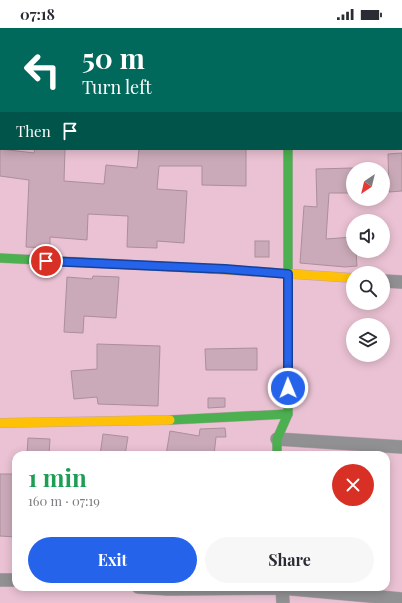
<!DOCTYPE html>
<meta charset="utf-8">
<style>
:root{--surface:#fff;--page:#f7f7f7;--text:#2b2b33;--muted:#7c7c81;--accent:#2563eb}
body{margin:0;font-family:"Playfair Display",serif;background:var(--page);color:var(--text);height:100vh;display:flex;flex-direction:column;font-size:15px;white-space:nowrap}
*{box-sizing:border-box;margin:0}
p{font-size:13px;color:var(--muted)}
.icon{flex:none;width:22px;height:22px;fill:none;stroke:currentColor;stroke-width:2;stroke-linecap:round;stroke-linejoin:round}
.map{position:relative;flex:1;overflow:hidden}
.drawer{position:absolute;left:12px;top:423px;width:378px;height:140px;display:flex;flex-direction:column;background:var(--surface);border-radius:12px;box-shadow:0 2px 10px #0003}
.drawer>*{flex:none}
.banner{position:absolute;left:0px;top:0px;width:402px;height:122px;box-shadow:0 2px 10px #0003;background:#00695c;color:#fff;overflow:hidden}
.needle{width:26px;rotate:215deg}
.fabs{position:absolute;left:346px;top:134px;display:grid;gap:8px}
.fabs a{display:grid;place-items:center;width:44px;height:44px;border-radius:50%;background:var(--surface);box-shadow:0 2px 10px #0003;font-size:20px}
.pin{position:absolute;display:grid;place-items:center;width:34px;height:34px;color:#fff;margin:-17px;border:2px solid #fff;border-radius:50%;box-shadow:0 1px 4px #0007}
.me{position:absolute;width:44px;margin:-22px;rotate:359deg;stroke-linejoin:round;filter:drop-shadow(0 0 3px #0008)}
.turn{display:flex;align-items:center;gap:14px;height:84px;padding:0 16px;font-size:18px}
.turn .icon{width:52px;height:52px;stroke-width:2.5}
.turn b{display:block;font-size:28px;line-height:34px}
.then{display:flex;align-items:center;height:38px;padding:0 16px;background:#0003;gap:8px;font-size:15px}
.round{display:grid;place-items:center;flex:none;width:42px;height:42px;border-radius:21px;background:var(--page)}
.head{display:flex;align-items:center;justify-content:space-between;height:68px;padding:0 16px}
h1{font-size:24px;font-weight:700;line-height:30px;color:#1e9e55}
.primary-button{display:flex;gap:8px;margin-top:auto;padding:8px 16px}
.primary-button a{flex:1;height:46px;border-radius:24px;background:var(--accent);color:#fff;font-size:16px;font-weight:700;line-height:46px;text-align:center}
.primary-button a+a{background:var(--page);color:var(--text)}
.status{display:flex;justify-content:space-between;align-items:center;height:28px;padding:0 20px;background:var(--surface);direction:ltr}
.status svg{height:11px;fill:currentColor}
.map>svg:first-child{display:block}
.building{fill:#caaab8;stroke:#ac8e9b}
.lines{fill:none;stroke-linecap:round;stroke-linejoin:round}
.street-casing{stroke:#c2a3b1;stroke-width:14}
.fast-casing{stroke:#c2a3b1;stroke-width:10}
.slow-casing{stroke:#c2a3b1;stroke-width:10}
.street{stroke:#919194;stroke-width:13}
.fast{stroke:#4caf50;stroke-width:9}
.slow{stroke:#ffc107;stroke-width:9}
.route-casing{stroke:#184099;stroke-width:10}
.route{stroke:#2563eb;stroke-width:7}
</style>
<div class="status"><b>07:18</b><svg viewBox="0 0 49 12"><path d="M0 12V9h3v3zM5 12V6h3v6zM10 12V3h3v9zM15 12V0h3v12zM26 1h20v11H26zM47 4h2v5h-2z"/></svg></div>
<div class="map">
<svg width="402" height="575" viewBox="0 0 402 575">
<rect width="100%" height="100%" fill="#eac2d3"/>
<g class="building">
<path d="M 0,120 L 1,121 L 34,125 L 35,121 L 65,121 L 64,153 L 104,156 L 106,137 L 137,140 L 139,121 L 246,121 L 246,158 L 202,157 L 202,138 L 159,138 L 157,161 L 187,163 L 184,215 L 157,213 L 157,220 L 127,219 L 128,188 L 88,186 L 87,212 L 50,209 L 50,220 L 26,219 L 29,152 L 0,148 Z"/>
<path d="M 402,125 L 402,163 L 389,164 L 388,126 Z"/>
<path d="M 353,140 L 353,165 L 329,165 L 326,211 L 353,209 L 353,223 L 356,223 L 357,238 L 345,239 L 300,235 L 304,178 L 317,179 L 316,141 Z"/>
<rect x="255" y="213" width="14" height="16"/>
<path d="M 93,248 L 119,249 L 116,290 L 84,288 L 83,305 L 64,304 L 67,249 L 92,251 Z"/>
<path d="M 97,316 L 160,318 L 158,378 L 98,376 L 97,369 L 74,371 L 71,343 L 97,341 Z"/>
<path d="M 257,320 L 257,342 L 206,342 L 205,321 Z"/>
<path d="M 208,370 L 225,370 L 225,379 L 208,380 Z"/>
<path d="M 225,400 L 226,409 L 216,409 L 214,427 L 166,427 L 170,403 L 199,408 L 200,401 Z"/>
<path d="M 103,406 L 128,409 L 125,427 L 100,427 Z"/>
<path d="M 28,410 L 50,411 L 49,427 L 27,427 Z"/>
<path d="M 0,446 L 16,446 L 16,509 L 0,508 Z"/>
</g>
<g class="lines">
<defs>
<g id="street">
<path d="M 288,0 L 288,1"/>
<path d="M 0,73 L 1,73"/>
<path d="M 401,99 L 402,99"/>
<path d="M 383,253 L 402,254"/>
<path d="M 277,411 L 402,419"/>
<path d="M 0,552 L 16,552"/>
<path d="M 138,559 L 168,561 L 282,560 L 402,571"/>
<path d="M 282,559 L 283,575"/>
</g>
<g id="fast">
<path d="M 0,230 L 214,241"/>
<path d="M 170,392 L 288,386"/>
<path d="M 277,427 L 277,411 L 288,386 L 288,121"/>
</g>
<g id="slow">
<path d="M 214,241 L 353,250"/>
<path d="M 0,395 L 170,392"/>
</g>
</defs>
<use href="#street" class="street-casing"/>
<use href="#fast" class="fast-casing"/>
<use href="#slow" class="slow-casing"/>
<use href="#street" class="street"/>
<use href="#fast" class="fast"/>
<use href="#slow" class="slow"/>
</g>
<g class="lines">
<defs>
<path id="route" d="M 46,233 L 225,241 L 288,246 L 288,360"/>
</defs>
<use href="#route" class="route-casing"/>
<use href="#route" class="route"/>
</g>
</svg>
<div class="fabs">
<a><svg class="needle" viewBox="-14 -14 28 28"><path d="M0-13l5 13h-10z" fill="#e53935"/><path d="M0 13l5-13h-10z" fill="#7c7c81"/></svg></a>
<a><svg class="icon" aria-label="sound" viewBox="0 0 24 24"><path d="M4 9h4l5-4v14l-5-4H4zM17 9q2 3 0 6"/></svg></a>
<a><svg class="icon" aria-label="search" viewBox="0 0 24 24"><circle cx="10" cy="10" r="6"/><path d="M15 15l6 6"/></svg></a>
<a><svg class="icon" aria-label="layers" viewBox="0 0 24 24"><path d="M12 4l9 5-9 5-9-5zM3 14l9 5 9-5"/></svg></a>
</div>
<div class="pin" style="left:46px;top:233px;background:#d93025"><svg class="icon" aria-label="arrive" viewBox="0 0 24 24"><path d="M6 21V4h12l-3 4 3 4H6"/></svg></div>
<svg class="me" style="left:288px;top:360px" viewBox="-20 -20 40 40"><circle r="17" fill="#2563eb" stroke="#fff" stroke-width="3"/><path d="M0-11L8 9 0 5-8 9z" fill="#fff"/></svg>
<div class="banner">
<div class="turn"><svg class="icon" aria-label="left" viewBox="0 0 24 24"><path d="M17 20v-9H6M10 6l-5 5 5 5"/></svg><div><b>50 m</b>Turn left</div></div>
<div class="then">Then<svg class="icon" aria-label="arrive" viewBox="0 0 24 24"><path d="M6 21V4h12l-3 4 3 4H6"/></svg></div>
</div>
<section class="drawer">
<div class="head"><div><h1>1 min</h1><p>160 m · 07:19</p></div><a class="round" style="background:#d93025;color:#fff"><svg class="icon" aria-label="close" viewBox="0 0 24 24"><path d="M6 6l12 12M18 6L6 18"/></svg></a></div>
<div class="primary-button"><a>Exit</a><a>Share</a></div>
</section>
</div>
